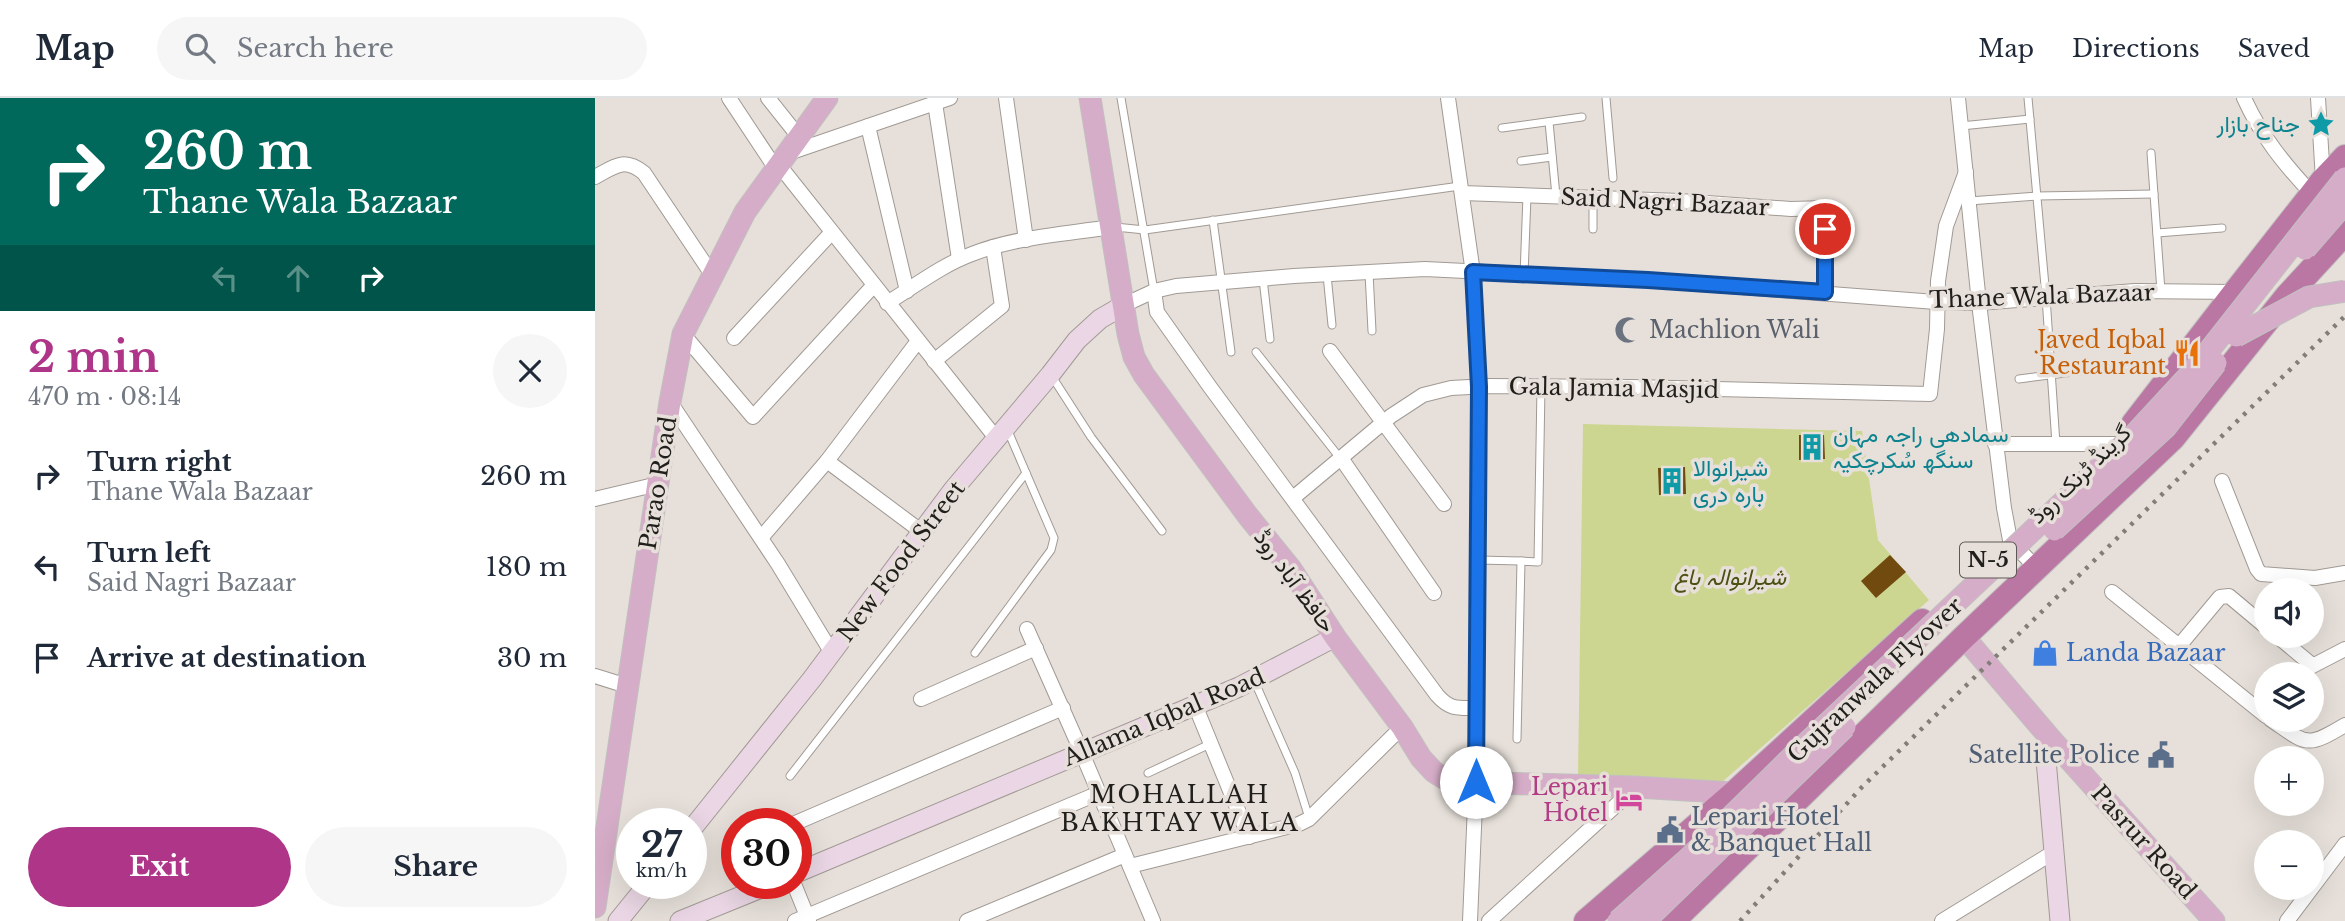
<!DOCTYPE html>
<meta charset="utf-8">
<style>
:root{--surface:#fff;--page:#f6f6f7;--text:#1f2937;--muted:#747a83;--line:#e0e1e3;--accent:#af3588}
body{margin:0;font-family:"Libre Baskerville",Vazirmatn,serif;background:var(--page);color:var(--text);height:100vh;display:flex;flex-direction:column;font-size:26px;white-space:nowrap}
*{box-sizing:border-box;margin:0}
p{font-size:23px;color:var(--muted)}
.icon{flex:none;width:38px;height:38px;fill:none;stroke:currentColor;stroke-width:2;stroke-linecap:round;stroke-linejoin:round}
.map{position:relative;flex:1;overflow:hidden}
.drawer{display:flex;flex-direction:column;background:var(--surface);width:595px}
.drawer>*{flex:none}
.top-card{background:#00695c;color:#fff;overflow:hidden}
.tools{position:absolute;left:1659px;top:480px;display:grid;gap:14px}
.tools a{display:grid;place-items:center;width:70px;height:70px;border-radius:50%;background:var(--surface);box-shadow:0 7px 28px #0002;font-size:35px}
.speed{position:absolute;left:21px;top:710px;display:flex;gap:14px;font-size:35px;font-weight:700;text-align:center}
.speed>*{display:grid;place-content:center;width:91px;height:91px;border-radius:50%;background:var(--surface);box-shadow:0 7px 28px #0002;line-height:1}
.speed small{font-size:18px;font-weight:400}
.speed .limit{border:10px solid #d22;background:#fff;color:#111}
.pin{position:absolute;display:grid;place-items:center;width:60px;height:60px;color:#fff;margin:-30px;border:4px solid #fff;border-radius:50%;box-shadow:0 2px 7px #0007}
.me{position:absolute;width:77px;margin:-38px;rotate:0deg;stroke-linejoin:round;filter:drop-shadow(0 0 5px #0008)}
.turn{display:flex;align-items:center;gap:24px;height:147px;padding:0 28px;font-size:32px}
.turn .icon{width:91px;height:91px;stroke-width:2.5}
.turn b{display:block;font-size:49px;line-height:60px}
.lanes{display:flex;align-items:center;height:66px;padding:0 28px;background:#0003;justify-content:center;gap:35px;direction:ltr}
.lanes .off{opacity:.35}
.round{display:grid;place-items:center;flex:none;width:74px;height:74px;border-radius:37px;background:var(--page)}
.summary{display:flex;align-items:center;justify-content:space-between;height:119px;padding:0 28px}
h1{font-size:42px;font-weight:800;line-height:52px;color:var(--accent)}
.button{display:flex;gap:14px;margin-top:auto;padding:14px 28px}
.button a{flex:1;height:80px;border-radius:42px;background:var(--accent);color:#fff;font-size:28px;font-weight:800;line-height:80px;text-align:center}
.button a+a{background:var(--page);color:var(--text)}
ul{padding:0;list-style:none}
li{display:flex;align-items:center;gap:21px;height:91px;padding:0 28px}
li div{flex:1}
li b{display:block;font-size:26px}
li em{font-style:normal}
header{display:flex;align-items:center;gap:42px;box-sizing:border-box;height:98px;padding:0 35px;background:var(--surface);border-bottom:2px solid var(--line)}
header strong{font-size:33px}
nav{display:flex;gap:38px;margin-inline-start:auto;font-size:24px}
.search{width:490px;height:63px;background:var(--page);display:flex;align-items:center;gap:18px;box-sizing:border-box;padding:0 24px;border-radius:38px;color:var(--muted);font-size:26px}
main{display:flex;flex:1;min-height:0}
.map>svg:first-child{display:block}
.green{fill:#cdd691}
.building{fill:#704a0e}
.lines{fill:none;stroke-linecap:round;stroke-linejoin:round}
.lane-casing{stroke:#a19a94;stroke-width:9}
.street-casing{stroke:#a19a94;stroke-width:16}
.secondary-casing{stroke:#a19a94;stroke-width:21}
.primary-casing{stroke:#c1c0bf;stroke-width:23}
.highway-casing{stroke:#c1c0bf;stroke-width:26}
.lane{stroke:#fff;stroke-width:7}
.street{stroke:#fff;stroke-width:14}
.secondary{stroke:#ead6e4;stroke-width:19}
.primary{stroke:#d6adc8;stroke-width:21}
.highway{stroke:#ba77a4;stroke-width:24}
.rail{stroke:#827d79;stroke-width:4.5;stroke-dasharray:3.5 7;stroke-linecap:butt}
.primary-bridge-casing{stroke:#c1c0bf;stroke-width:23;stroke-linecap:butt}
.primary-bridge{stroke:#d6adc8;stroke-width:21}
.route-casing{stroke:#114b97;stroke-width:18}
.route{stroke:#1a73e8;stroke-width:12}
.labels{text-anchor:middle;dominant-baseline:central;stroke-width:7;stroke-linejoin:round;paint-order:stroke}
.shield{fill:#e7e0da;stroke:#5c5955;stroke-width:2}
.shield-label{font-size:21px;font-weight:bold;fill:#211f1c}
.culture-label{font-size:23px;fill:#0d838f;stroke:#e7e0da;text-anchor:start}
.street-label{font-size:23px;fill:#211f1c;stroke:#e7e0da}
.worship-label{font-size:23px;fill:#5b616d;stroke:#e7e0da;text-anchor:start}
.food-label{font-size:23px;fill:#c56008;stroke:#e7e0da;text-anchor:end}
.park-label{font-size:23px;font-style:italic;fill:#4b5112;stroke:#e7e0da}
.shop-label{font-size:23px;fill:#366cbe;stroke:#e7e0da;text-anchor:start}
.service-label{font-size:23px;fill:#4e5e75;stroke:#e7e0da;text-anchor:end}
.hotel-label{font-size:23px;fill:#b23c85;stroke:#e7e0da;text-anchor:end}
.neighbourhood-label{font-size:24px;letter-spacing:2px;fill:#211f1c;stroke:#e7e0da}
</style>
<header>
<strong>Map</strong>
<div class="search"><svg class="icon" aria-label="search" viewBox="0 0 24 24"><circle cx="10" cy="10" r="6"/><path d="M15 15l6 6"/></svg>Search here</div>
<nav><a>Map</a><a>Directions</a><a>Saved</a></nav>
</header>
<main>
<section class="drawer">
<div class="top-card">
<div class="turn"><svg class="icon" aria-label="right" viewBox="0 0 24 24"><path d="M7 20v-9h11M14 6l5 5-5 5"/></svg><div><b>260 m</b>Thane Wala Bazaar</div></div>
<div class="lanes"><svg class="icon off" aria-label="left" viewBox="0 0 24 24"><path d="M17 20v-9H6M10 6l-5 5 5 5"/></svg><svg class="icon off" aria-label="ahead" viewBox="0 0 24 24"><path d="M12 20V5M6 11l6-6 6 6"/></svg><svg class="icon" aria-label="right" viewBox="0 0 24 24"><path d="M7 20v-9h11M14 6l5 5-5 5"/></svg></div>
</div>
<div class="summary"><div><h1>2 min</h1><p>470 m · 08:14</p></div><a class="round"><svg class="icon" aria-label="close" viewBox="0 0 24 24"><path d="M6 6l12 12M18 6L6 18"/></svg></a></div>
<ul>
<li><svg class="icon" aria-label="right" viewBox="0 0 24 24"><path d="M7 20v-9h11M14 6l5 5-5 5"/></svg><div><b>Turn right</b><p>Thane Wala Bazaar</p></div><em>260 m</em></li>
<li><svg class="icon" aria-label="left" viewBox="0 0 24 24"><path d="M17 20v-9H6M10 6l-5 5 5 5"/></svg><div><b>Turn left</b><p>Said Nagri Bazaar</p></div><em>180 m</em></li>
<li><svg class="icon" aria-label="arrive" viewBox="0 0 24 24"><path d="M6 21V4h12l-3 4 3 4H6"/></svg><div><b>Arrive at destination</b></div><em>30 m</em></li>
</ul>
<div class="button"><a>Exit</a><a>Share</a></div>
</section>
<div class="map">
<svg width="1750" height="823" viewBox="0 0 1750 823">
<rect width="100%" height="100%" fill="#e7e0da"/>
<path class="green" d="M 988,326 L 1267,333 L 1283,442 L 1334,502 L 1126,685 L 983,678 Z"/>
<g class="building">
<path d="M 1204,337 L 1229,337 L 1230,361 L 1204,362 Z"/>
<path d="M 1090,369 L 1091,396 L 1064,397 L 1063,370 Z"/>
<path d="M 1295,457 L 1311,474 L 1281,500 L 1266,483 Z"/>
</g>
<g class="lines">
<defs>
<g id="lane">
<path d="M 526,0 L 559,193"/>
<path d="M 1011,0 L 1018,80"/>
<path d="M 1433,0 L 1451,199 L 1461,346"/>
<path d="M 954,24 L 961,98"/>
<path d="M 1366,28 L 1435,21"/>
<path d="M 907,30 L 987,19"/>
<path d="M 1556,55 L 1566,193"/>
<path d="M 926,63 L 957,59"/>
<path d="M 1374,103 L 1442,98 L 1559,96"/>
<path d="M 618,122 L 636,254"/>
<path d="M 520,129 L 550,132 L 865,88"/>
<path d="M 998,131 L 998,100"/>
<path d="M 1562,135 L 1627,130"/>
<path d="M 774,175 L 777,233"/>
<path d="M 732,177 L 737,227"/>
<path d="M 929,177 L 932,98"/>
<path d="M 668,181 L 675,241"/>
<path d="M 661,254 L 745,360"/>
<path d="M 456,277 L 496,339 L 567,433"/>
<path d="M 1424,281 L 1533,267"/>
<path d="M 883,462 L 926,463"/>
<path d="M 380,555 L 456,452 L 459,440 L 413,333"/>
<path d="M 659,582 L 700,675 L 714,720"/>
<path d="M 922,641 L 926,463 L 943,464 L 946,289"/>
<path d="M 553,675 L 615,646"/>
<path d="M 195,678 L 431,375"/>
</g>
<g id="street">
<path d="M 134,0 L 181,71"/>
<path d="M 173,0 L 204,39"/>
<path d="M 411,0 L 431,142"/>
<path d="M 853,0 L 878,175 L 884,289 L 881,684 L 875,823"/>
<path d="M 1363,0 L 1384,205 L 1409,410 L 1415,442 L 1441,470"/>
<path d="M 1649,0 C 1666,38 1690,67 1718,97"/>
<path d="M 1723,0 L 1728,82"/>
<path d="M 340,5 L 364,161"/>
<path d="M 273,28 L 312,193"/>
<path d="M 194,55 L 355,0"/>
<path d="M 184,67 L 401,340"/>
<path d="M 0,79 C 20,68 29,59 49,75 L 118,178"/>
<path d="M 867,95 L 1085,103 L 1196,111 L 1231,110 L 1230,194"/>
<path d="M 559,193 L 562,214 L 615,289 L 842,597 C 855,612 863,610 882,610"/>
<path d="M 292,205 C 320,188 347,167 377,156 C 420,139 470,136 516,129"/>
<path d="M 529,207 L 559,193 L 581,188 L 699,178 L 830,171 L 1053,182 L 1341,204 L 1384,205 L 1540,193 L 1640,194"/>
<path d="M 88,236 L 158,319 L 279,187"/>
<path d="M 139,240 L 237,134"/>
<path d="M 735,253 L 849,406"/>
<path d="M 339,263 L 407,208 L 398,149"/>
<path d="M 75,304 L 183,466 L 237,555"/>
<path d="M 1400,346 L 1520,346"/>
<path d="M 746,360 L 839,495"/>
<path d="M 232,363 L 327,434"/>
<path d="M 1627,383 L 1662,471 L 1666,476 L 1720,480 L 1750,475"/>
<path d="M 698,400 L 796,318 L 828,297 L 856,290 L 893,288 L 1036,289 L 1335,296 L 1342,231 L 1343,183 L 1351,128 L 1371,74"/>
<path d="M 0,401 L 63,386"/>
<path d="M 166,440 L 232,363 L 323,243"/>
<path d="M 1517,494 L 1671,618"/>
<path d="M 432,531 L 487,655 L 558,823"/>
<path d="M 1681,537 L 1717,567"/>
<path d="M 1584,548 L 1625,499 L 1634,498 L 1671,529"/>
<path d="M 1702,576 L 1750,551"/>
<path d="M 0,578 L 32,588"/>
<path d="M 326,601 L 441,550"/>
<path d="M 600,607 L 654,739"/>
<path d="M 1675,621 C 1712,646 1710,651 1750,627"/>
<path d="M 198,726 L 468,610"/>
<path d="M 535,768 L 704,726 L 714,721 L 807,629"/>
<path d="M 199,786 L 214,823"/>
<path d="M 200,823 L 504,695"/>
<path d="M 372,823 L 530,757"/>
<path d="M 894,823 L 1041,689"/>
<path d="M 1347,823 L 1459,754"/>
<path d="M 1692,823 L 1750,746"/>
</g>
<g id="secondary">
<path d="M 1455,640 L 1450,650 L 1465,823"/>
<path d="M 96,732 L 217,581 L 358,392 L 455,277 L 482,242 L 505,221 L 529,207"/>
<path d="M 201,775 L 644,589 L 740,539"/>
<path d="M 23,823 L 53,786"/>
<path d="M 85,823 L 176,786"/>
</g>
<g id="primary">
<path d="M 495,0 L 533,236 L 539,259 L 549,277 L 653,418 L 696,471 L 740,539 L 807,629 L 826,660 L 839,674 L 852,682 L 865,684 L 1041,689 L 1139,695"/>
<path d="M 1369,539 L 1455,640 L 1619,823"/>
<path d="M 0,809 L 75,304 L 88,236 L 150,114 L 232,0"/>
</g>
<g id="highway">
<path d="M 1538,326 L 1640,194 L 1728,82 L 1750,59"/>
<path d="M 991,823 L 1139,695 L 1327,523"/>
<path d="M 1078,823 L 1369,539 L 1578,340 L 1692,198 L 1750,135"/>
</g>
</defs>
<use href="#lane" class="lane-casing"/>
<use href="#street" class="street-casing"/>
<use href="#secondary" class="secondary-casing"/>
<use href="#primary" class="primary-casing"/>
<use href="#highway" class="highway-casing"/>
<use href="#lane" class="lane"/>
<use href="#street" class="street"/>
<use href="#secondary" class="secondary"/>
<use href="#primary" class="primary"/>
<use href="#highway" class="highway"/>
<path class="rail" d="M 1145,823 L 1267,689 L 1750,218"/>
<defs>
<g id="primary-bridge">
<path d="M 1710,151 L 1750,105"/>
<path d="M 1641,238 L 1714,199 L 1750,193"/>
<path d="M 1459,432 L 1571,329 L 1621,265"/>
<path d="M 1023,823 L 1097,757 L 1201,655 L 1538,338 L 1598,273 L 1750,80"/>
<path d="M 1050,823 L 1250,629"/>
</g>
</defs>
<use href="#primary-bridge" class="primary-bridge-casing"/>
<use href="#primary-bridge" class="primary-bridge"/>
</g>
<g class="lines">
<defs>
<path id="route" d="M 881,684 L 884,289 L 878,174 L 1053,182 L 1230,194 L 1230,131"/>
</defs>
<use href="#route" class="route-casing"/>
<use href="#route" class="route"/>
</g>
<defs>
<symbol id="sight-bare" viewBox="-9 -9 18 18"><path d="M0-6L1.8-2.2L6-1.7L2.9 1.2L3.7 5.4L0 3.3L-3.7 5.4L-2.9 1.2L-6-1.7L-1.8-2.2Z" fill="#0f9aa8" stroke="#e7e0da" stroke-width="2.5" paint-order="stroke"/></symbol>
<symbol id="mosque-bare" viewBox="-9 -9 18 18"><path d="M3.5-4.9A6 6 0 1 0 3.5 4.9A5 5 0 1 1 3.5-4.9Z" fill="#6b7280" stroke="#e7e0da" stroke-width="2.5" paint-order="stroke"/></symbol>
<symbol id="restaurant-bare" viewBox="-9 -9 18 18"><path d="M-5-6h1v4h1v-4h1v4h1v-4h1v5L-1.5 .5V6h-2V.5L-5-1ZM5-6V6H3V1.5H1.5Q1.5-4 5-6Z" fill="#e8710a" stroke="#e7e0da" stroke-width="2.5" paint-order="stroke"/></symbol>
<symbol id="building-bare" viewBox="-9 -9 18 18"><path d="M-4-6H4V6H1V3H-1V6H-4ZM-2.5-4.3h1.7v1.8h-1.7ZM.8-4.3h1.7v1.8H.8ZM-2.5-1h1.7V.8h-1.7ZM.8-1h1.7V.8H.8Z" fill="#0f9aa8" stroke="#e7e0da" stroke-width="2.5" paint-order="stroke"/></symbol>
<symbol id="shop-bare" viewBox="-9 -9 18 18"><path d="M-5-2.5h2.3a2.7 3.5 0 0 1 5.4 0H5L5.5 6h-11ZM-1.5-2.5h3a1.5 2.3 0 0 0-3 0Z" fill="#3f7fe0" stroke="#e7e0da" stroke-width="2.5" paint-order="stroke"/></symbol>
<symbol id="civic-bare" viewBox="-9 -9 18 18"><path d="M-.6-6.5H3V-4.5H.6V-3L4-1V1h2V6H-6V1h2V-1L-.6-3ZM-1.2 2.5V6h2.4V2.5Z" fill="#5c6f8a" stroke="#e7e0da" stroke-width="2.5" paint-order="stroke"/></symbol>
<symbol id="hotel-bare" viewBox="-9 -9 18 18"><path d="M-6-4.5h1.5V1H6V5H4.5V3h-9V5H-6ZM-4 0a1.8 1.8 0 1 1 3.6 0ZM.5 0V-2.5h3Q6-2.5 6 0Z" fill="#d1479c" stroke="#e7e0da" stroke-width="2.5" paint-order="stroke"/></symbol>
</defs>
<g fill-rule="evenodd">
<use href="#sight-bare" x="1707" y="7" width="38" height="38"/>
<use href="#mosque-bare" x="1014" y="213" width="38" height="38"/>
<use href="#restaurant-bare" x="1573" y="236" width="38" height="38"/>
<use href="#building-bare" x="1198" y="330" width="38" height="38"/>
<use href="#building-bare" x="1058" y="364" width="38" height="38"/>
<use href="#shop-bare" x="1431" y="536" width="38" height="38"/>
<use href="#civic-bare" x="1547" y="638" width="38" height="38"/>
<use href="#hotel-bare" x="1015" y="683" width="38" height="38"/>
<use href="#civic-bare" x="1056" y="713" width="38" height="38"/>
</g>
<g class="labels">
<rect class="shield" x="1365" y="444.5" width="56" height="35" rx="5"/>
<g class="shield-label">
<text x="1393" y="462">N-5</text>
</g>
<g class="culture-label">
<text x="1705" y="26" text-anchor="end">جناح بازار</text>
<text x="1238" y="336">سمادھی راجہ مہان<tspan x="1238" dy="26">سنگھ سُکرچکیہ</tspan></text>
<text x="1098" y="370">شیرانوالا<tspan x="1098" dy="26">بارہ دری</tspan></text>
</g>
<g class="street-label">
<text transform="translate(1070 104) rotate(3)">Said Nagri Bazaar</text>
<text transform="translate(1447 198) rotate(-2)">Thane Wala Bazaar</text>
<text transform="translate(1019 290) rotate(1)">Gala Jamia Masjid</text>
<text transform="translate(1485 376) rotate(-44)">گرینڈ ٹرنک روڈ</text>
<text transform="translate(63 385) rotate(-81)">Parao Road</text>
<text transform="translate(306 463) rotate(-53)">New Food Street</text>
<text transform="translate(700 483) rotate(54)">حافظ آباد روڈ</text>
<text transform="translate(1280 582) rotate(-43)">Gujranwala Flyover</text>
<text transform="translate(569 619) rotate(-23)">Allama Iqbal Road</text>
<text transform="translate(1549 744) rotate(48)">Pasrur Road</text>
</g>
<g class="worship-label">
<text x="1054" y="232">Machlion Wali</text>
</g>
<g class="food-label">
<text x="1571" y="242">Javed Iqbal<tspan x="1571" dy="26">Restaurant</tspan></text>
</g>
<g class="park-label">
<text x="1135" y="479">شیرانوالہ باغ</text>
</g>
<g class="shop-label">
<text x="1471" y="555">Landa Bazaar</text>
</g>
<g class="service-label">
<text x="1545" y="657">Satellite Police</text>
<text x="1096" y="719" text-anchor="start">Lepari Hotel<tspan x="1096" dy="26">&amp; Banquet Hall</tspan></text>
</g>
<g class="hotel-label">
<text x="1013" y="689">Lepari<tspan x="1013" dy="26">Hotel</tspan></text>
</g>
<g class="neighbourhood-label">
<text x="585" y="696">MOHALLAH<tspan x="585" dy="28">BAKHTAY WALA</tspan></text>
</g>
</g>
</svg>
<div class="tools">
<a><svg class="icon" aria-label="sound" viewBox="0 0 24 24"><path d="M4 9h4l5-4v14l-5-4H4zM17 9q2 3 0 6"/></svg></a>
<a><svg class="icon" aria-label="layers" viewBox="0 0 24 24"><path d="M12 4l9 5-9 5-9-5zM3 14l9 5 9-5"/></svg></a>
<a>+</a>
<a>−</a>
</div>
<div class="speed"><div>27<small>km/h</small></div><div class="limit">30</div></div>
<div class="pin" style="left:1230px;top:131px;background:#d93025"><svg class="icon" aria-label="arrive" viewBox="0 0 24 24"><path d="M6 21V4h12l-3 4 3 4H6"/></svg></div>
<svg class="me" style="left:881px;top:684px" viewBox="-20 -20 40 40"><circle r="19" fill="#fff"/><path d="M0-13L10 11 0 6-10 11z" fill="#1a73e8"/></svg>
</div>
</main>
